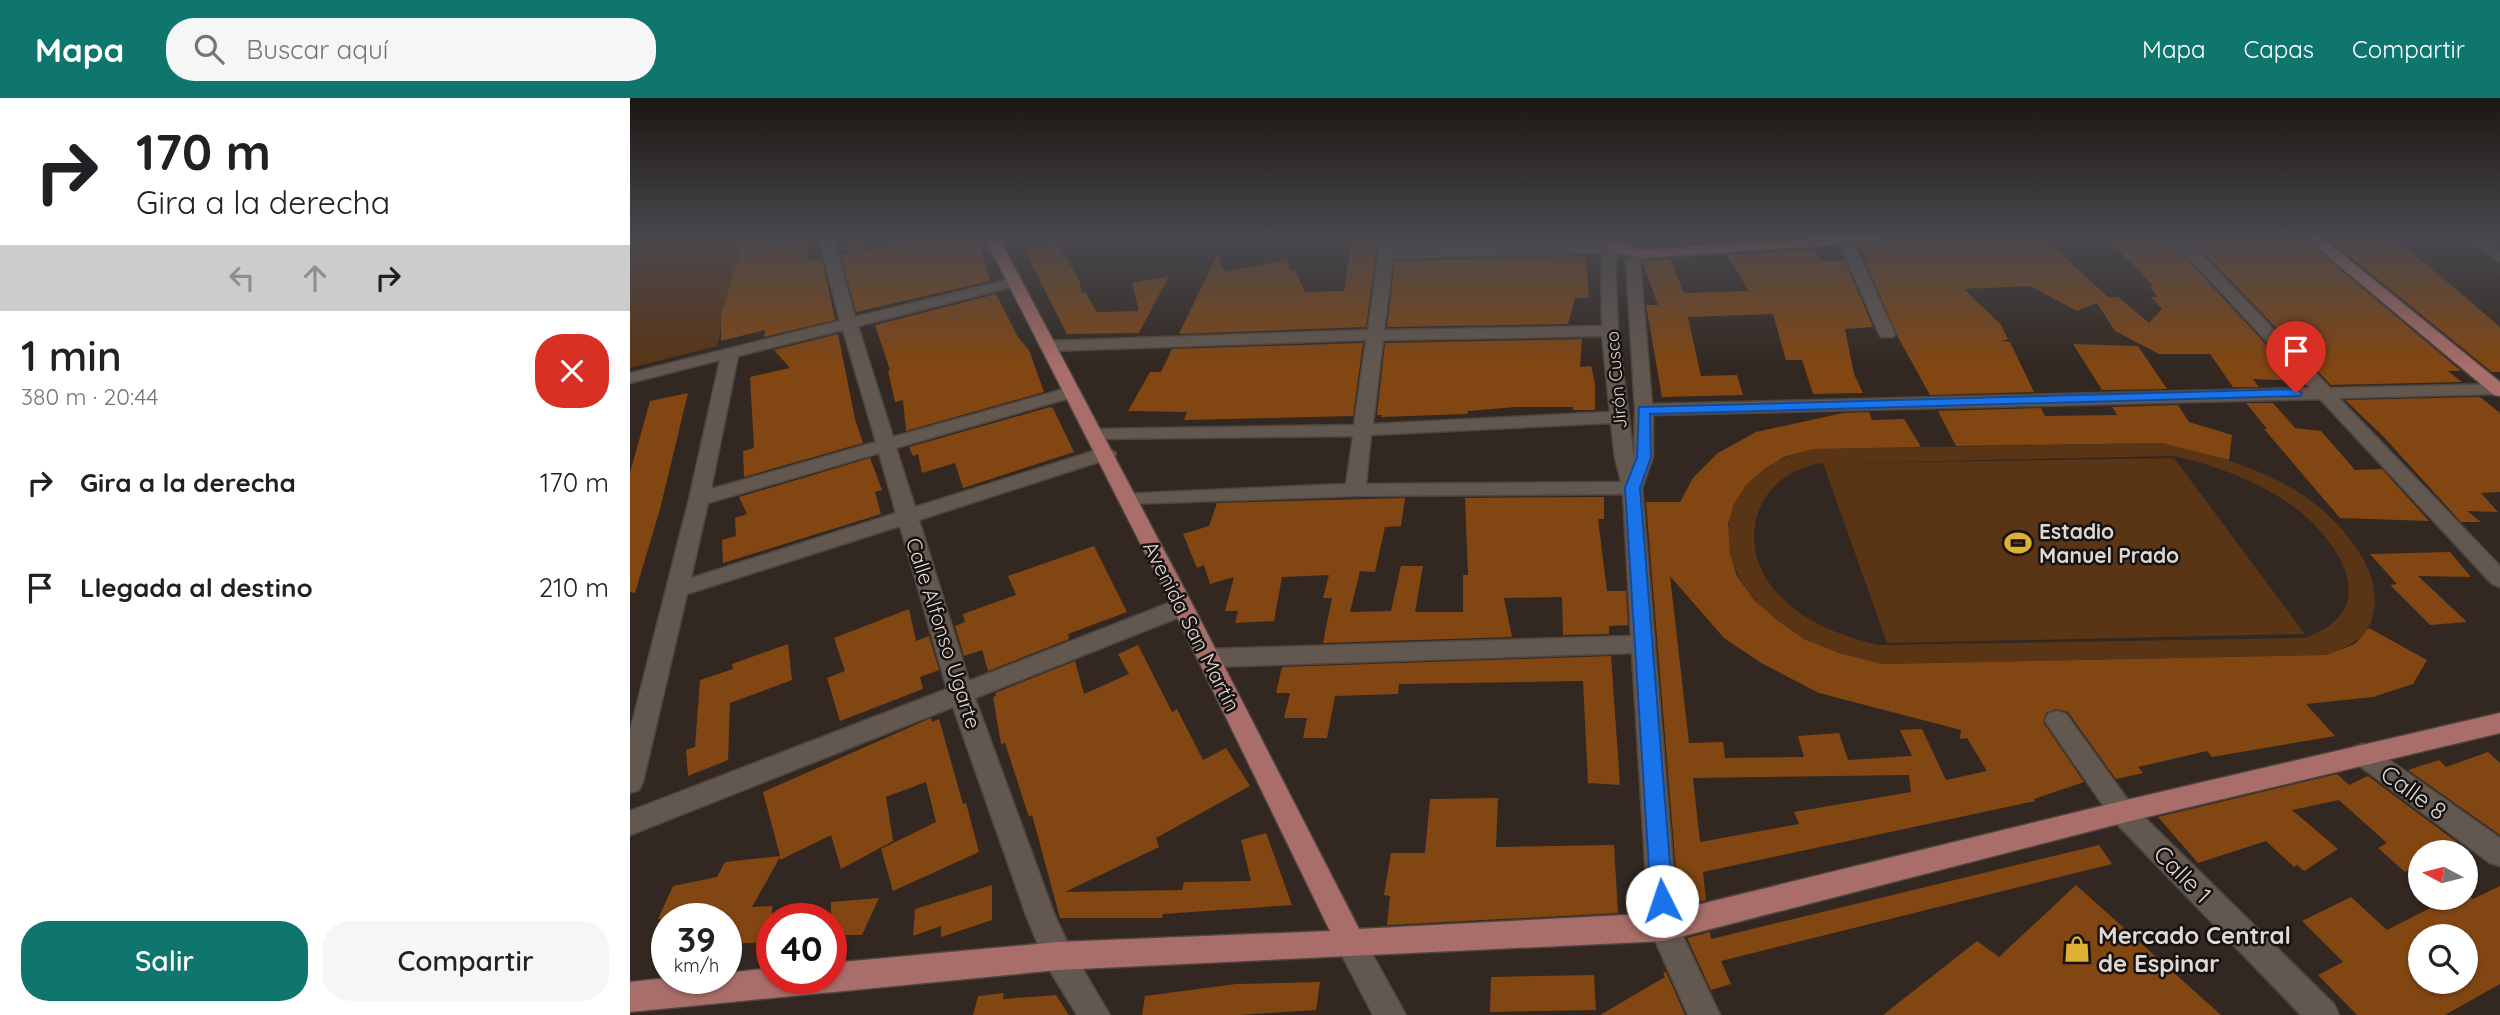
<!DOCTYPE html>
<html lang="es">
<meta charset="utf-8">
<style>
:root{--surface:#fff;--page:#f6f6f6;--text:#202124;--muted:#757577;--accent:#0f766e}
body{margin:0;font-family:Quicksand,sans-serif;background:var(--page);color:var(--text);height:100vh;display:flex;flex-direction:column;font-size:26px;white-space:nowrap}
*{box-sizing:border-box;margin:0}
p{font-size:23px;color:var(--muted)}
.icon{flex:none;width:38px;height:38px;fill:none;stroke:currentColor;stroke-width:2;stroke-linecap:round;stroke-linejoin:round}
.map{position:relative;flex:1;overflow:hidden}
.sheet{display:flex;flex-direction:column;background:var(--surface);width:630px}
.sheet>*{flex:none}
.top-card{background:#fff;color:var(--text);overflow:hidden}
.needle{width:46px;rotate:277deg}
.buttons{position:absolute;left:1778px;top:742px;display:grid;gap:14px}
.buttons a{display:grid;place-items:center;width:70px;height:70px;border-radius:50%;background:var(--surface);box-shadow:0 2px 5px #0004;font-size:35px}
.speed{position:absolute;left:21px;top:805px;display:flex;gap:14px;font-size:35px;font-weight:700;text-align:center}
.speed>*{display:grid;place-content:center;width:91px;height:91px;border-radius:50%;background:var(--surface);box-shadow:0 2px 5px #0004;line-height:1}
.speed small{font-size:18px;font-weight:400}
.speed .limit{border:10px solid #d22;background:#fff;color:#111}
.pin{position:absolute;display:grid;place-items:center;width:60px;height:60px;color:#fff;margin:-72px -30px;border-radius:50% 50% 50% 0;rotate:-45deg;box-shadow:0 0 7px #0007}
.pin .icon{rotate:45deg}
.me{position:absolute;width:77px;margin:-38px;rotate:356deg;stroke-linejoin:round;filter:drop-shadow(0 0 5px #0008)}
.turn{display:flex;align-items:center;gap:24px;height:147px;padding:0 21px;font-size:32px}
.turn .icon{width:91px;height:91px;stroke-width:2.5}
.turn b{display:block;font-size:49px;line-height:60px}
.lanes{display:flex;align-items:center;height:66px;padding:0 21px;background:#0003;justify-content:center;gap:35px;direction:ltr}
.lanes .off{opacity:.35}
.round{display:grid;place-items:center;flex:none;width:74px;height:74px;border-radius:28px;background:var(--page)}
.overview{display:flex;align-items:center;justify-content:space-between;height:119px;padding:0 21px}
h1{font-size:42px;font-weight:600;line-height:52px}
.button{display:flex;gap:14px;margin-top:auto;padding:14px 21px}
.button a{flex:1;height:80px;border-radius:28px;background:var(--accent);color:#fff;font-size:28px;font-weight:600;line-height:80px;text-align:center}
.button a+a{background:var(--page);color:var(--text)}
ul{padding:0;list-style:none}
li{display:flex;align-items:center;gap:21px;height:105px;padding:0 21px}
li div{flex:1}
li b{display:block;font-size:26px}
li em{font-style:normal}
header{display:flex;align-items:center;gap:42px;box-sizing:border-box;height:98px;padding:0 35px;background:var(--accent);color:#fff}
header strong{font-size:33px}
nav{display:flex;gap:38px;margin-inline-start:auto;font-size:24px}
.search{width:490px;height:63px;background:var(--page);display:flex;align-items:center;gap:18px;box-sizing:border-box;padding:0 24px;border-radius:28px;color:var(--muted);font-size:26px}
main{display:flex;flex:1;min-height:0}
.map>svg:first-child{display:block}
.green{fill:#593415;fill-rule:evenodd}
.building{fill:#824612;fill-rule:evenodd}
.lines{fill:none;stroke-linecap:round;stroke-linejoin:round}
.minor-casing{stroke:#4d453f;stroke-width:3}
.major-casing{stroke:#4d453f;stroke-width:3}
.minor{fill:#635850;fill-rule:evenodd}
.major{fill:#a96e69;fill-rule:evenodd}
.route{fill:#1a73e8;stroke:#114b97;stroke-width:2}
.labels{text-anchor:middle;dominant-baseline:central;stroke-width:5;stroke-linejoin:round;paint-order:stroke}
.far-street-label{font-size:18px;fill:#dfd8d4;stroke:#16120f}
.poi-label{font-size:21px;font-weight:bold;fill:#dfd8d4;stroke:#16120f;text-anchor:start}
.street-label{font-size:21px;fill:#dfd8d4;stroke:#16120f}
.near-street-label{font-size:24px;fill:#dfd8d4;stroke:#16120f}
.near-poi-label{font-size:24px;font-weight:bold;fill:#dfd8d4;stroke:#16120f;text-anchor:start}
</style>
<header>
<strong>Mapa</strong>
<div class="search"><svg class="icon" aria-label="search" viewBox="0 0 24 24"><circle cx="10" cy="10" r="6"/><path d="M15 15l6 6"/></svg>Buscar aquí</div>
<nav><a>Mapa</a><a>Capas</a><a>Compartir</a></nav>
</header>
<main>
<section class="sheet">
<div class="top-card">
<div class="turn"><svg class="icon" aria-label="right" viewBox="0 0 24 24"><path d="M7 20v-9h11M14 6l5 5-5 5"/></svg><div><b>170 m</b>Gira a la derecha</div></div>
<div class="lanes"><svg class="icon off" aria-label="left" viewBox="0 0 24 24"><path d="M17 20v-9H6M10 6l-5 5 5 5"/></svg><svg class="icon off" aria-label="ahead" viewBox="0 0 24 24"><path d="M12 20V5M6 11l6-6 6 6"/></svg><svg class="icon" aria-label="right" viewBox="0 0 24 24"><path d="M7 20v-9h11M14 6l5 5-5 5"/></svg></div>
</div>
<div class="overview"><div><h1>1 min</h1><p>380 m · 20:44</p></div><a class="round" style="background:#d93025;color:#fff"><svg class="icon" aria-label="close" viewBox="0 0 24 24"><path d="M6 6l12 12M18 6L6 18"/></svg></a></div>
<ul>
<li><svg class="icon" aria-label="right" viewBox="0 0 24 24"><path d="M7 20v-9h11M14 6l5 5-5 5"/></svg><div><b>Gira a la derecha</b></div><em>170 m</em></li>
<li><svg class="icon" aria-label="arrive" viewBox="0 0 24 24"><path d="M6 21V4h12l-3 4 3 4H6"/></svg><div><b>Llegada al destino</b></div><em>210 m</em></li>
</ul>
<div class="button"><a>Salir</a><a>Compartir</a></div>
</section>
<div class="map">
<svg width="1870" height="917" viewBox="0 0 1870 917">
<rect width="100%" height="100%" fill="#322821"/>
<g class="green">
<path d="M 7,140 L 113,140 L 87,248 L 0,270 L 0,163 Z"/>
<path d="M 1532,345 C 1603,361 1677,382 1722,444 C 1735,462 1745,480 1745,503 C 1744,537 1725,546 1696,557 L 1252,566 C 1215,557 1179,548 1148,524 C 1097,484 1073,415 1134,371 C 1149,360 1167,356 1184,351 ZM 1544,358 C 1584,367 1623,381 1657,404 C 1707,438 1758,512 1674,540 L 1248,547 C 1213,538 1180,527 1153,501 C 1101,452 1122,375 1193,365 L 1257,545 L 1675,536 L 1544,360 L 1219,365 Z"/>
</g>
<g class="building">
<path d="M 114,140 L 147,140 L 147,145 L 178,140 L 178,163 L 192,161 L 205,222 L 134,239 L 135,232 L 91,243 L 91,217 Z"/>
<path d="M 216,140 L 235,140 L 237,153 L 283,140 L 348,140 L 360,183 L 226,214 L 210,157 L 218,156 Z"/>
<path d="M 722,140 L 748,140 L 736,229 L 549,236 L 587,157 L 594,174 L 656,162 L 661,173 L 665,172 L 675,194 L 714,193 Z"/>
<path d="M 768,140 L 944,140 L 948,145 L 767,148 Z"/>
<path d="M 1272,140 L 1414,140 L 1478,199 L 1488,199 L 1519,225 L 1532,211 L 1521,199 L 1528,199 L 1519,188 L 1523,188 L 1477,140 L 1540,143 L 1670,283 L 1623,281 L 1629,289 L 1603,289 L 1580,256 L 1529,256 L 1485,233 L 1467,205 L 1447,213 L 1400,188 L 1334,191 L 1371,227 L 1378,241 L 1372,243 L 1380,244 L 1404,294 L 1300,297 L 1268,239 L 1235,163 L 1240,163 L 1228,148 Z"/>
<path d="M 1564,140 L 1673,140 L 1831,273 L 1818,273 L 1832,284 L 1701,287 L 1563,143 L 1567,143 Z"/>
<path d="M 1697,140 L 1760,140 L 1799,168 L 1870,229 L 1870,274 L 1862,274 Z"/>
<path d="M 428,146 L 449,182 L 452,195 L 455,194 L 467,214 L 509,213 L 502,185 L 539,178 L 509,235 L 437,236 L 395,153 Z"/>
<path d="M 1182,151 L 1191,163 L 1215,163 L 1243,229 L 1215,231 L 1224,276 L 1233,295 L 1183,296 L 1172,262 L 1156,262 L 1143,216 L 1058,219 L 1071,278 L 1107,277 L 1113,297 L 1032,299 L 1016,207 L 1028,207 L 1013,165 L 1016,162 L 1040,161 L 1054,195 L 1119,193 L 1097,157 Z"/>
<path d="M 956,158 L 959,200 L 945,200 L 938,226 L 757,229 L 765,163 Z"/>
<path d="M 366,196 L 388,239 L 399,252 L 414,294 L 276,333 L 273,302 L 265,304 L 258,273 L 260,272 L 245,227 Z"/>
<path d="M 208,236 L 225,321 L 233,345 L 114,379 L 113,353 L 124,350 L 120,279 L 160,270 L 144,252 Z"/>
<path d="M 952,241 L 950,269 L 961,268 L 965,286 L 965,312 L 943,312 L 943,309 L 885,309 L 838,313 L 837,316 L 751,319 L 752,317 L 747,317 L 755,245 Z"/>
<path d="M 733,245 L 723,318 L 554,322 L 557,314 L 498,313 L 520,274 L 531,274 L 542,251 Z"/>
<path d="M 1443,246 L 1508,248 L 1537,291 L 1472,292 Z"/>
<path d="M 58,295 L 30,411 L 5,495 L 0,494 L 0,375 L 20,303 Z"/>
<path d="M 1850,299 L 1870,315 L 1870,394 L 1851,395 L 1868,414 L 1837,413 L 1851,424 L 1831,424 L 1753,338 L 1715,302 Z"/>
<path d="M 1616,305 L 1643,305 L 1665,330 L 1691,333 L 1725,372 L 1752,371 L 1799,423 L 1710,420 L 1634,331 L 1637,331 Z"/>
<path d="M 1548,307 L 1559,324 L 1602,337 L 1599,362 L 1532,345 L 1326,348 L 1308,313 L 1411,310 L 1415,318 L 1487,317 L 1482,309 Z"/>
<path d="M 420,309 L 423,310 L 444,354 L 333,390 L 325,365 L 292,375 L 288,356 L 283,358 L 279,349 Z"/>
<path d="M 1239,314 L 1242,322 L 1274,321 L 1291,349 L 1184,351 L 1154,359 L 1134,371 L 1116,387 L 1104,406 L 1098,426 L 1100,455 L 1107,478 L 1125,503 L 1148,523 L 1174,541 L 1209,555 L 1252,566 L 1696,557 L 1725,546 L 1739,530 L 1797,562 L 1783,586 L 1743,599 L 1676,606 L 1705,638 L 1582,659 L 1577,653 L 1508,669 L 1513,675 L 1486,681 L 1438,614 L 1426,611 L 1416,615 L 1413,624 L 1454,684 L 1404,701 L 1405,703 L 1073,774 L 1076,802 L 1049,809 L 1016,404 L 1050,404 L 1063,380 L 1088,355 L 1126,334 L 1213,315 ZM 1040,478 L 1094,540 L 1133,566 L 1189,595 L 1331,632 L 1330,641 L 1337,640 L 1357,673 L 1316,682 L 1292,631 L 1270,632 L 1282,658 L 1218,662 L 1209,635 L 1168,638 L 1174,659 L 1095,660 L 1093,644 L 1059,645 ZM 1279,677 L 1281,694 L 1164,714 L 1169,726 L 1070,744 L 1063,680 Z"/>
<path d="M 240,360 L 252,392 L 245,394 L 251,416 L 93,465 L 92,442 L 106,438 L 105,420 L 117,416 L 109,399 Z"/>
<path d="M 974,399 L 974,421 L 968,421 L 977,493 L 996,493 L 998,527 L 979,528 L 979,536 L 933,537 L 932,499 L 874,500 L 882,539 L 693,545 L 702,500 L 693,500 L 699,477 L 652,479 L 644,523 L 605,525 L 608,513 L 595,513 L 604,479 L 580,486 L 574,467 L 567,470 L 553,436 L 579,428 L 587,405 L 775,400 L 771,428 L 755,429 L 745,474 L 730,473 L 720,514 L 761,513 L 771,468 L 793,468 L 785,514 L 833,514 L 833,477 L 838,477 L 835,400 Z"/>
<path d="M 464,448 L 497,514 L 438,536 L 439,541 L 358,573 L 352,552 L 334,558 L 325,528 L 335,524 L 333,516 L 386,497 L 378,478 Z"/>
<path d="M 1820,454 L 1841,479 L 1788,478 L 1837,524 L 1800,527 L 1760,487 L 1767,486 L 1740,456 Z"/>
<path d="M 279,511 L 286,543 L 299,538 L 309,572 L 290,579 L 293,591 L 210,623 L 197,580 L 215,573 L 204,540 Z"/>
<path d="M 158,546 L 162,582 L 100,605 L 98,662 L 58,678 L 56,652 L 65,649 L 70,582 L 103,571 L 102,566 Z"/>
<path d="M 508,547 L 542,614 L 547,611 L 573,662 L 596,650 L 620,688 L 526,740 L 529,749 L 435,794 L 552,792 L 554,784 L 621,783 L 611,742 L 636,735 L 662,807 L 533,816 L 532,820 L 430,820 L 402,717 L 399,719 L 375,645 L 371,646 L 363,599 L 366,598 L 365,595 L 445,563 L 454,596 L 499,576 L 488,556 Z"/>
<path d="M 981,558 L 990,687 L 958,685 L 953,583 L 769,586 L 768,596 L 705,598 L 697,640 L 673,640 L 677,620 L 654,620 L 660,595 L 646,595 L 652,569 Z"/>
<path d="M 301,620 L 302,624 L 309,621 L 333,706 L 336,705 L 349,754 L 263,793 L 251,751 L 306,724 L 296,684 L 256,699 L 263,743 L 211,771 L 201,737 L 150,762 L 150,759 L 122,809 L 142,808 L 142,844 L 96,846 L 96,821 L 28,821 L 43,788 L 87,779 L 95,764 L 150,758 L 133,694 Z"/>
<path d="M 1858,654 L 1870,665 L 1870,737 L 1778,672 L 1809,662 L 1816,669 Z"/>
<path d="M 1707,676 L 1719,687 L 1738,678 L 1828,745 L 1811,754 L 1790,754 L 1790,765 L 1775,774 L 1748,750 L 1757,745 L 1709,702 L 1662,712 L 1708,751 L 1674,773 L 1667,767 L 1664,769 L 1636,743 L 1568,765 L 1528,719 Z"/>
<path d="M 868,700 L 866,749 L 984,747 L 988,815 L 757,827 L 760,798 L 754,797 L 761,755 L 795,755 L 800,701 Z"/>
<path d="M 1469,747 L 1482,766 L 1091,863 L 1101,886 L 1081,892 L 1057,840 L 1080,834 L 1081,841 Z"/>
<path d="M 362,787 L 362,822 L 311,839 L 311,828 L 283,838 L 285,811 Z"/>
<path d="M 1446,787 L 1591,917 L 1253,917 L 1347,843 L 1369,859 Z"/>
<path d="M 1870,788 L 1870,886 L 1815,917 L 1727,917 L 1688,877 L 1713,864 L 1672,823 L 1721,799 L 1757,832 L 1812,804 L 1815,806 L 1836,800 L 1838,796 L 1843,801 ZM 1790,838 L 1836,838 L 1836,884 L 1790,884 Z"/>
<path d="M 249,800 L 232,837 L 201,837 L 201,804 Z"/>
<path d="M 1036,874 L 1055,917 L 970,917 L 1035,879 L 1033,875 Z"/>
<path d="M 964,877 L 966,912 L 860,914 L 861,879 Z"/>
<path d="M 690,884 L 686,912 L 608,917 L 512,917 L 515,898 L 606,886 Z"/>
<path d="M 374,895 L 373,901 L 426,897 L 439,917 L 343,917 L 348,898 Z"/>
</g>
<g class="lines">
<defs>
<g id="minor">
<path d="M 189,140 L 203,140 L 225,219 L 385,180 L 392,184 L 390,187 L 228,228 L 263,339 L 441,289 L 450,294 L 447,298 L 266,350 L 285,409 L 470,351 L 477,349 L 486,355 L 484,359 L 289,422 L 339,583 L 544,503 L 552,501 L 560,503 L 563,509 L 560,515 L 345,600 L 425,818 L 439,848 L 480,917 L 447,917 L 417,868 L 397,820 L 323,609 L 0,737 L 0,713 L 317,591 L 270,428 L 57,496 L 13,684 L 9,692 L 0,695 L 0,633 L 59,401 L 90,262 L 0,285 L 0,275 L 210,223 ZM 213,232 L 246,344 L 81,391 L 108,258 ZM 249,355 L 266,415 L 61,480 L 78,405 Z"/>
<path d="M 751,140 L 765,140 L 764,151 L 992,147 L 994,150 L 985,162 L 988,233 L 1004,361 L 1005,312 L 996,163 L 1013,152 L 1020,156 L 1010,164 L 1022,306 L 1680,290 L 1541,140 L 1556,140 L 1700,290 L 1870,286 L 1870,296 L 1709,300 L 1870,468 L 1870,489 L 1862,486 L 1690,301 L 1023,317 L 1023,359 L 1012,390 L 1048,828 L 1090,917 L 1058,917 L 1019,829 L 1002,555 L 581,569 L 573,566 L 569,560 L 573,554 L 581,551 L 1001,538 L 993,396 L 725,398 L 497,406 L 490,404 L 487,400 L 490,396 L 716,386 L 723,338 L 466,341 L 457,336 L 466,331 L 724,327 L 736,242 L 418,253 L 410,248 L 418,243 L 738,232 ZM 976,155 L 971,162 L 972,228 L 754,232 L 763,160 ZM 972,238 L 980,314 L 743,326 L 753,242 ZM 981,325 L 985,360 L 991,384 L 736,386 L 741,337 Z"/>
<path d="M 1211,140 L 1221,140 L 1223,143 L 1265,236 L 1263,239 L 1251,239 L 1249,236 L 1209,143 Z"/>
<path d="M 1835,140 L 1852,140 L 1870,153 L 1870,164 Z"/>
<path d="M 1427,613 L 1436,616 L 1501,706 L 1704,906 L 1709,917 L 1671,917 L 1483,722 L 1415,623 L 1418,616 Z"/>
<path d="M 1732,646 L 1741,649 L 1870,740 L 1870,768 L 1860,765 L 1723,663 L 1719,656 L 1723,649 Z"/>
<path d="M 721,832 L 731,836 L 776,917 L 743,917 L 706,846 L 711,836 Z"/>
</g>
<g id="major">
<path d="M 355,140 L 369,140 L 555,492 L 729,831 L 1034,815 L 1492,703 L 1870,615 L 1870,635 L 1492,725 L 1034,843 L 428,872 L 0,914 L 0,884 L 37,880 L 96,880 L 96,875 L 142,870 L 142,880 L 201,880 L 201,865 L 428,844 L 700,833 L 534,492 Z"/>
<path d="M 965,140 C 983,140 996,148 1013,152 L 1180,140 L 1253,140 L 1246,144 L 1013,160 L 982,153 Z"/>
<path d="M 1676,140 L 1692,140 L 1870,284 L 1870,298 L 1864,297 Z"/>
</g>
</defs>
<use href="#minor" class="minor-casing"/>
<use href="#major" class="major-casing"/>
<use href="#minor" class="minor"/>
<use href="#major" class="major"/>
</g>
<linearGradient id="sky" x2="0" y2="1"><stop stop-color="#1c1612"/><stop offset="0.52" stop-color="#49484e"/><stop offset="1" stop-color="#49484e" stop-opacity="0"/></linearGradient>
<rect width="1870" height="269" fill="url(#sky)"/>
<path class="route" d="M 1666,291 L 1672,295 L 1670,298 L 1020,316 L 1021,359 L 1010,390 L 1043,803 L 1040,810 L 1032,813 L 1024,810 L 1021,803 L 995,390 L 1007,359 L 1009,309 Z"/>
<defs>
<symbol id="stadium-bare" viewBox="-9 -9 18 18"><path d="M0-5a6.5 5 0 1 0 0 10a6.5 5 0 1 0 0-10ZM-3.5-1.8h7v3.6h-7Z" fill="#e0b034" stroke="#16120f" stroke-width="2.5" paint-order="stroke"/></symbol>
<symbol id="shop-bare" viewBox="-9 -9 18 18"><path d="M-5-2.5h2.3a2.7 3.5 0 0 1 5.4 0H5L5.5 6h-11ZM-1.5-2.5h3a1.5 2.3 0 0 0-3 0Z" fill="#e0b034" stroke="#16120f" stroke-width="2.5" paint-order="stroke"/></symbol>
</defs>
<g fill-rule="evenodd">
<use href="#stadium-bare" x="1369" y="426" width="38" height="38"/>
<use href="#shop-bare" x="1428" y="832" width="38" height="38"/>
</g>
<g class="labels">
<g class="far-street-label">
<text transform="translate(986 282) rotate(-95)">Jirón Cusco</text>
</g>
<g class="poi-label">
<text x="1409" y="433">Estadio<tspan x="1409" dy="24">Manuel Prado</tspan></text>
</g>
<g class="street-label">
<text transform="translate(562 528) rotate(63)">Avenida San Martín</text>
<text transform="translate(314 535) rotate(72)">Calle Alfonso Ugarte</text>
</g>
<g class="near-street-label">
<text transform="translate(1784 694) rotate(36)">Calle 8</text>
<text transform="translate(1553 776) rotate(45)">Calle 1</text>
</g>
<g class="near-poi-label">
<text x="1468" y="837">Mercado Central<tspan x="1468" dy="28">de Espinar</tspan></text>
</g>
</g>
</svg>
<div class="buttons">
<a><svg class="needle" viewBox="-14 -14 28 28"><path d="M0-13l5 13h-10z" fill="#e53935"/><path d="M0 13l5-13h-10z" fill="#757577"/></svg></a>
<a><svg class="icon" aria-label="search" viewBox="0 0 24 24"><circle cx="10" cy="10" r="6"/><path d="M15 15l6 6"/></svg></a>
</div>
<div class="speed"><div>39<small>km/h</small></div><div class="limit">40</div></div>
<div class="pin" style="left:1666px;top:295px;background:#d93025"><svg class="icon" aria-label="arrive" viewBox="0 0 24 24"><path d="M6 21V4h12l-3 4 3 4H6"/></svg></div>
<svg class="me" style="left:1032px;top:803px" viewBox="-20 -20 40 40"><circle r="19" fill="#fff"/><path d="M0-13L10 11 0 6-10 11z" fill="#1a73e8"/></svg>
</div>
</main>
